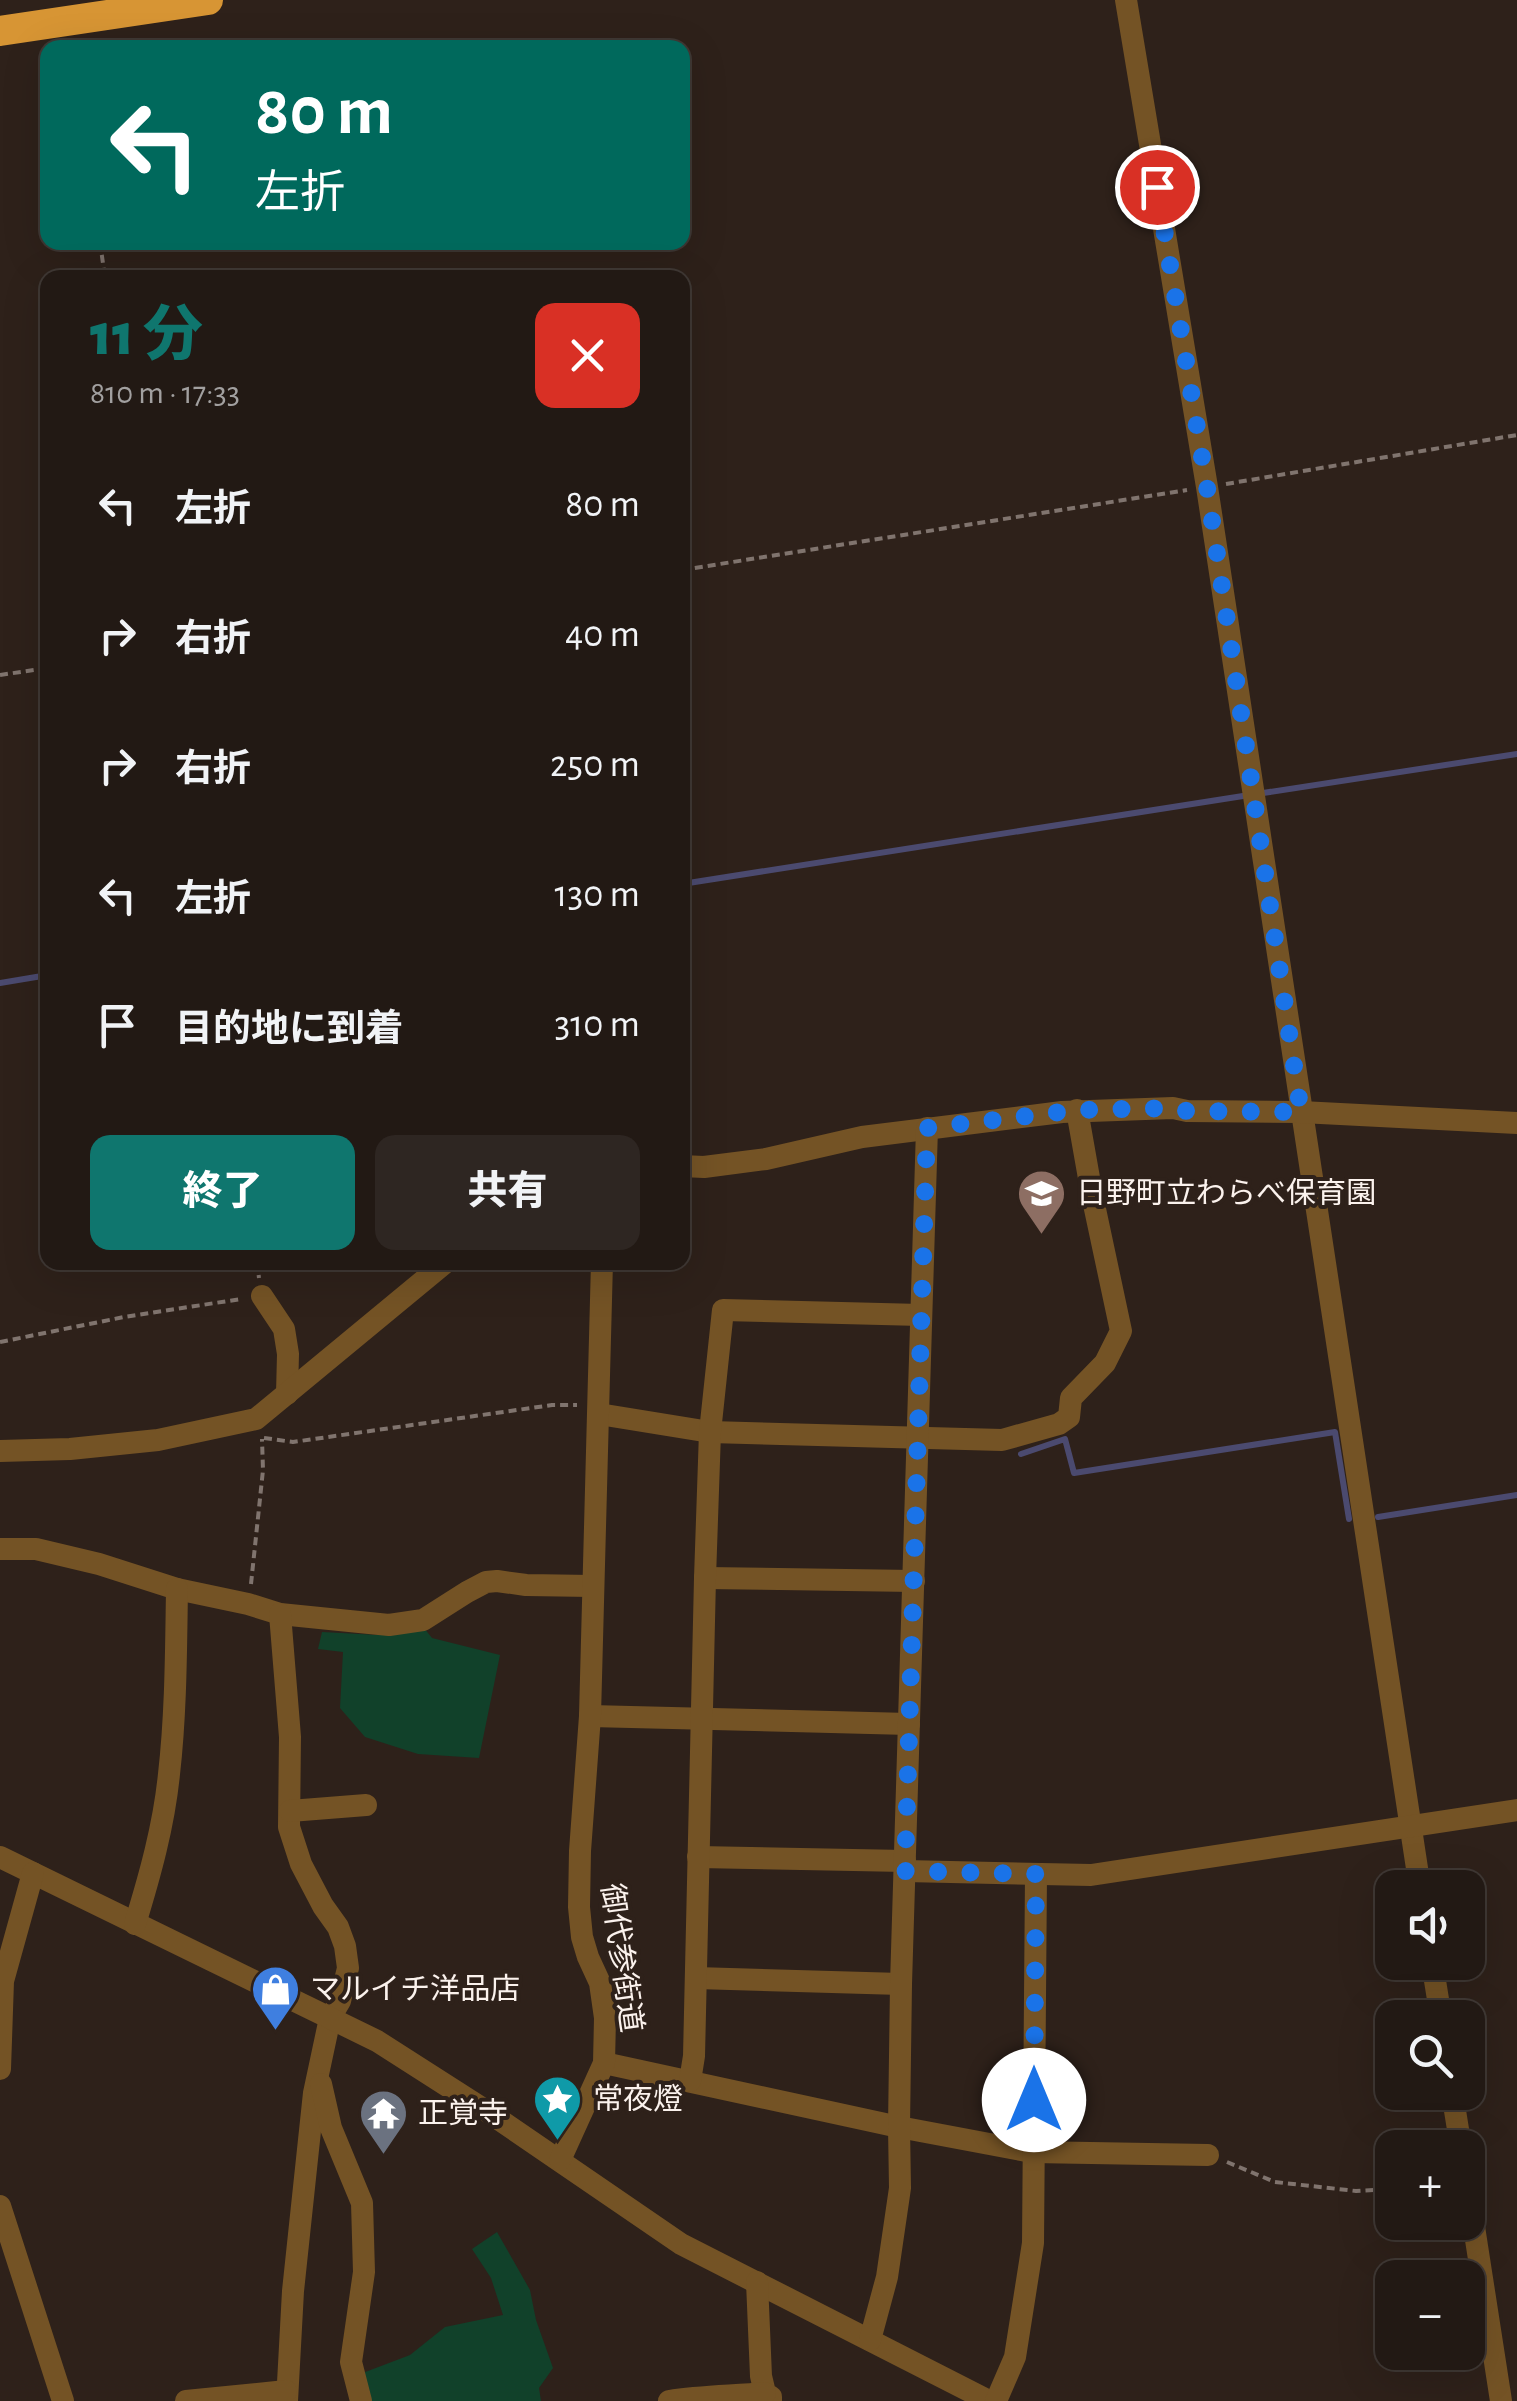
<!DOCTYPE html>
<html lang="ja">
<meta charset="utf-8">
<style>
:root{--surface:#221914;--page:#2e2622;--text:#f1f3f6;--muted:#a2a0a0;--line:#3f3834;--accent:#0f766e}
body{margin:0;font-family:"Alegreya Sans","Noto Sans JP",sans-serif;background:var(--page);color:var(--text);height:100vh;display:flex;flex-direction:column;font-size:38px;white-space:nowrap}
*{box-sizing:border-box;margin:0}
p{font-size:32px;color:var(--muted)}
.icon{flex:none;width:55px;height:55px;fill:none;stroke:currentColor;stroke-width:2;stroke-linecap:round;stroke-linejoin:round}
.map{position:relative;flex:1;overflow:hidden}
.details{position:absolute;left:40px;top:270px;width:650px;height:1000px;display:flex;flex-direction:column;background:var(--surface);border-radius:20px;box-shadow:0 10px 40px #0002,0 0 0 2px var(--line)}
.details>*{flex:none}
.hud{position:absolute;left:40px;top:40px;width:650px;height:210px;border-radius:20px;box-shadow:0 10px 40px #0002,0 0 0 2px var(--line);background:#00695c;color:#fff;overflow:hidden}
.buttons{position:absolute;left:1375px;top:1870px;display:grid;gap:20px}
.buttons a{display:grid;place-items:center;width:110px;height:110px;border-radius:20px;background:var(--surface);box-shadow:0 10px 40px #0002,0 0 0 2px var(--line);font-size:50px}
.pin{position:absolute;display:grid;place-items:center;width:85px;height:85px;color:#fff;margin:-42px;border:5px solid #fff;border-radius:50%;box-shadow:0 2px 10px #0007}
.me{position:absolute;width:110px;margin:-55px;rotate:0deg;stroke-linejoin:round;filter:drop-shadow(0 0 8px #0008)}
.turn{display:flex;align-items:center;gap:35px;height:210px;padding:0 50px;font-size:45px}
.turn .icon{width:130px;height:130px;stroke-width:2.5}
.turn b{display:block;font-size:70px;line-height:85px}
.round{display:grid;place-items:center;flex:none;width:105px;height:105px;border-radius:20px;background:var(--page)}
.overview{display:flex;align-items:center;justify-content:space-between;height:170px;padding:0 50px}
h1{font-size:60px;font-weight:800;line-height:75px;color:var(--accent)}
.cta{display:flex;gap:20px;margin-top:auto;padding:20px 50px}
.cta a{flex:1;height:115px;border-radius:20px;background:var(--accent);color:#fff;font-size:40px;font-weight:800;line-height:115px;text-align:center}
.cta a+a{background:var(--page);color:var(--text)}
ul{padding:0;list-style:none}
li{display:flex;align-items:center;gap:30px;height:130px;padding:0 50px}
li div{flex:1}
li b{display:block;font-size:38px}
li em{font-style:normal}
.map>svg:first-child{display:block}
.green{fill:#11412a}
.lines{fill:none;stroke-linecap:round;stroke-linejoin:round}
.stream{stroke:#4b4a6f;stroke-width:6}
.path{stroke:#80746e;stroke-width:4;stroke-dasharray:8 5;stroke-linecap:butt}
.minor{stroke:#745325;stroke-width:22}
.highway{stroke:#d79534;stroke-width:30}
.route{stroke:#1a73e8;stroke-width:18;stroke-dasharray:0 32.4}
.labels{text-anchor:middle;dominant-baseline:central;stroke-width:8;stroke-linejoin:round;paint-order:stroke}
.poi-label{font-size:30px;fill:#fbf2ed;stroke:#2e211a;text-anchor:start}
.street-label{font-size:30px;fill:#fbf2ed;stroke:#2e211a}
</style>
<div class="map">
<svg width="1517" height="2401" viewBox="0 0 1517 2401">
<rect width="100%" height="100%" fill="#2e211a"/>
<g class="green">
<path d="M 420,1623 L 432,1638 L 500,1655 L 479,1758 L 418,1754 L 365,1737 L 340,1708 L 343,1652 L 318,1649 L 322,1632 L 378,1635 Z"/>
<path d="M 497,2232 L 530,2290 L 536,2320 L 553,2368 L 539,2388 L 541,2401 L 370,2401 L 360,2374 L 410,2355 L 445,2327 L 503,2315 L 491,2278 L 472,2249 Z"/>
</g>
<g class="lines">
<g class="stream">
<path d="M 1263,793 L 1517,754"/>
<path d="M 682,884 L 1243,796"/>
<path d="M 0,983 L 48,975"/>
<path d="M 1021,1454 L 1065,1439 L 1074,1473 L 1335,1432 L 1349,1519"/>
<path d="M 1378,1517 L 1517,1495"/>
</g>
<g class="path">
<path d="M 100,242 L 105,278"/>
<path d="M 1226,484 L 1517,435"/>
<path d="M 682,570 L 1187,490"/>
<path d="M 0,675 L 48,668"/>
<path d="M 257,1262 L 259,1278"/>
<path d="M 0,1342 L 124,1317 L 241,1299"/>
<path d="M 264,1438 L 293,1442 L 552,1405 L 577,1405"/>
<path d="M 251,1584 L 263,1470 L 262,1439"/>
<path d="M 1227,2162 L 1275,2182 L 1356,2191 L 1392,2189"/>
</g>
<g class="minor">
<path d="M 1126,0 L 1207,487 L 1420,1888"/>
<path d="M 682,1166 L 704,1167 L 766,1159 L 862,1137 L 1062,1112 L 1173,1108 L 1187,1111 L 1301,1112 L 1517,1123"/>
<path d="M 262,1296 L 284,1329 L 288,1354 L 287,1394"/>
<path d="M 599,1414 L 710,1432 L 1002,1440 L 1059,1424 L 1069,1417 L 1071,1398 L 1105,1363 L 1121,1331 L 1092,1195 L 1077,1110"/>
<path d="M 0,1451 L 70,1449 L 158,1440 L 256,1419 L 446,1262"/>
<path d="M 0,1549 L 36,1549 L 99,1564 L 177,1589 L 248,1604 L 280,1614 L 389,1625 L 423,1620 L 467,1592 L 486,1582 L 497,1581 L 526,1585 L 592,1586"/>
<path d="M 705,1578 L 914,1581"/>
<path d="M 280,1614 L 290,1737 L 289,1827 L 301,1864 L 323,1906 L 338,1927 L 345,1946 L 348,1968 L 340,2001 L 330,2018 L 314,2093 L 293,2291 L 287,2401"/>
<path d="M 590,1716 L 909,1724"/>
<path d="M 290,1811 L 366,1805"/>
<path d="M 0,1857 L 377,2041 L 488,2112 L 681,2244 L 989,2401"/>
<path d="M 698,1857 L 905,1861"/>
<path d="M 905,1871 L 1091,1875 L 1517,1810"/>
<path d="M 135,1924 C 150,1875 164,1825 169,1774 C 176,1713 176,1650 177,1589"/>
<path d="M 1432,1962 L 1441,2018"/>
<path d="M 696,1978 L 901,1984"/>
<path d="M 604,2063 L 899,2127 L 1032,2152 L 1208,2155"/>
<path d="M 0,2069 L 3,1981 L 33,1873"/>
<path d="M 690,2081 L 694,2056 L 705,1578 L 710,1432 L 723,1310 L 921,1315"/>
<path d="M 321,2084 L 331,2128 L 362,2203 L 364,2272 L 351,2362 L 361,2401"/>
<path d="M 1452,2092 L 1461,2148"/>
<path d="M 560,2160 L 604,2063 L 605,2018 L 600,1983 L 588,1957 L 582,1937 L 579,1907 L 580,1851 L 590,1716 L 602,1262"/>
<path d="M 1468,2188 L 1501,2401"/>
<path d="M 0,2206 L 63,2401"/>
<path d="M 757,2282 L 761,2376 L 765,2393 L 771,2397 L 771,2401"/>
<path d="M 870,2340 L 887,2277 L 900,2188 L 899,2127 L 901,1984 L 927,1128"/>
<path d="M 186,2401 L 286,2391"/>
<path d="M 669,2401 C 701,2396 733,2396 765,2393"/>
<path d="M 996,2401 L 1015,2357 L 1033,2243 L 1036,1874"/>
</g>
<path class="highway" d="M 0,31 L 208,0"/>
</g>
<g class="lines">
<path class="route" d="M 1034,2100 L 1036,1874 L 905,1871 L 927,1128 L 1077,1110 L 1174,1108 L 1187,1111 L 1301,1112 L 1207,487 L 1157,187"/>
</g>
<defs>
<symbol id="school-pin" viewBox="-11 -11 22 30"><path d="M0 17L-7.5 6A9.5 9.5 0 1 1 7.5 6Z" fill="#8d6e63" stroke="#2e211a"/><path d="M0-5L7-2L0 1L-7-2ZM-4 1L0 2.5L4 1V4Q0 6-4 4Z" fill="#fff"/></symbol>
<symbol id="shop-pin" viewBox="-11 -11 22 30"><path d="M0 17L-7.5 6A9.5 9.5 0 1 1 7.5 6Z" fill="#3f7fe0" stroke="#2e211a"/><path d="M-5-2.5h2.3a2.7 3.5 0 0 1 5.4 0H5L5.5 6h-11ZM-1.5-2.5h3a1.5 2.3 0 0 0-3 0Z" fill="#fff"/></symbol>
<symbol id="sight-pin" viewBox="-11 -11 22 30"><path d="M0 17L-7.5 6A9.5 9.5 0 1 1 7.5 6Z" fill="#0f9aa8" stroke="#2e211a"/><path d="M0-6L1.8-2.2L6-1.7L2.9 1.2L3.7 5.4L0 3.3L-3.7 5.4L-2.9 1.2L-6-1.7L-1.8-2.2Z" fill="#fff"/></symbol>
<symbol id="temple-pin" viewBox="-11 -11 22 30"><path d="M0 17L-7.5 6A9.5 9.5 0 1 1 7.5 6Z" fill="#6b7280" stroke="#2e211a"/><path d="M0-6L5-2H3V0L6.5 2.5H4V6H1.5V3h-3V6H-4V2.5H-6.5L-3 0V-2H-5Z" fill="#fff"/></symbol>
</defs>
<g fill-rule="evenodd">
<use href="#school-pin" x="1014" y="1166" width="55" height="75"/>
<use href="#shop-pin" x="248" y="1962" width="55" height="75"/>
<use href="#sight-pin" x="530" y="2072" width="55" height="75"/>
<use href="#temple-pin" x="356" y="2086" width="55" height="75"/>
</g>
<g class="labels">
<g class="poi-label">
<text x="1076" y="1194">日野町立わらべ保育園</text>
<text x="310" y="1990">マルイチ洋品店</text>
<text x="593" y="2100">常夜燈</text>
<text x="418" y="2114">正覚寺</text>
</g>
<g class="street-label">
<text transform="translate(621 1958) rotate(82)">御代参街道</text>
</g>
</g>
</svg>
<div class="buttons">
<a><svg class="icon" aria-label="sound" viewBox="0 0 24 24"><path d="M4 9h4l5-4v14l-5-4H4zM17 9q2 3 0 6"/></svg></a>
<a><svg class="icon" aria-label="search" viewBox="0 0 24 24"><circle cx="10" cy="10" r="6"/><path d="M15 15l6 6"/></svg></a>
<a>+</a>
<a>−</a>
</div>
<div class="pin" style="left:1157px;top:187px;background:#d93025"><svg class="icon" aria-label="arrive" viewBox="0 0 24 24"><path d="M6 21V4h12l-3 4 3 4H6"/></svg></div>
<svg class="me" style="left:1034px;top:2100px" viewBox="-20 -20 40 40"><circle r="19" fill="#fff"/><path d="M0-13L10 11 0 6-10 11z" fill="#1a73e8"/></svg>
<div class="hud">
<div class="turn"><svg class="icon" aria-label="left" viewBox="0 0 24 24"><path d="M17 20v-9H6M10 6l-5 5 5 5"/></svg><div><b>80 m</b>左折</div></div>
</div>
<section class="details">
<div class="overview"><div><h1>11 分</h1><p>810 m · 17:33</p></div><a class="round" style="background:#d93025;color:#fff"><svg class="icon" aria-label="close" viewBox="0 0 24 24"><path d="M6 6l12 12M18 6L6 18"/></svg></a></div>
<ul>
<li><svg class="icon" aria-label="left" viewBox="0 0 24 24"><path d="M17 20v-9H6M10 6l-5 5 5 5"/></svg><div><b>左折</b></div><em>80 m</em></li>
<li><svg class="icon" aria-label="right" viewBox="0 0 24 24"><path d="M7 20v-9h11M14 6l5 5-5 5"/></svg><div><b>右折</b></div><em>40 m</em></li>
<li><svg class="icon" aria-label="right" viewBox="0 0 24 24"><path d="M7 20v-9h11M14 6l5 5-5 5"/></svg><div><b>右折</b></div><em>250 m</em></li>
<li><svg class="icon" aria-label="left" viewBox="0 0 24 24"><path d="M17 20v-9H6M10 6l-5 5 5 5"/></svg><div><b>左折</b></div><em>130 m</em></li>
<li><svg class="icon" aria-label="arrive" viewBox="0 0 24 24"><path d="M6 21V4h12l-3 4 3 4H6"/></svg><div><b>目的地に到着</b></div><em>310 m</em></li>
</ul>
<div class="cta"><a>終了</a><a>共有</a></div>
</section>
</div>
